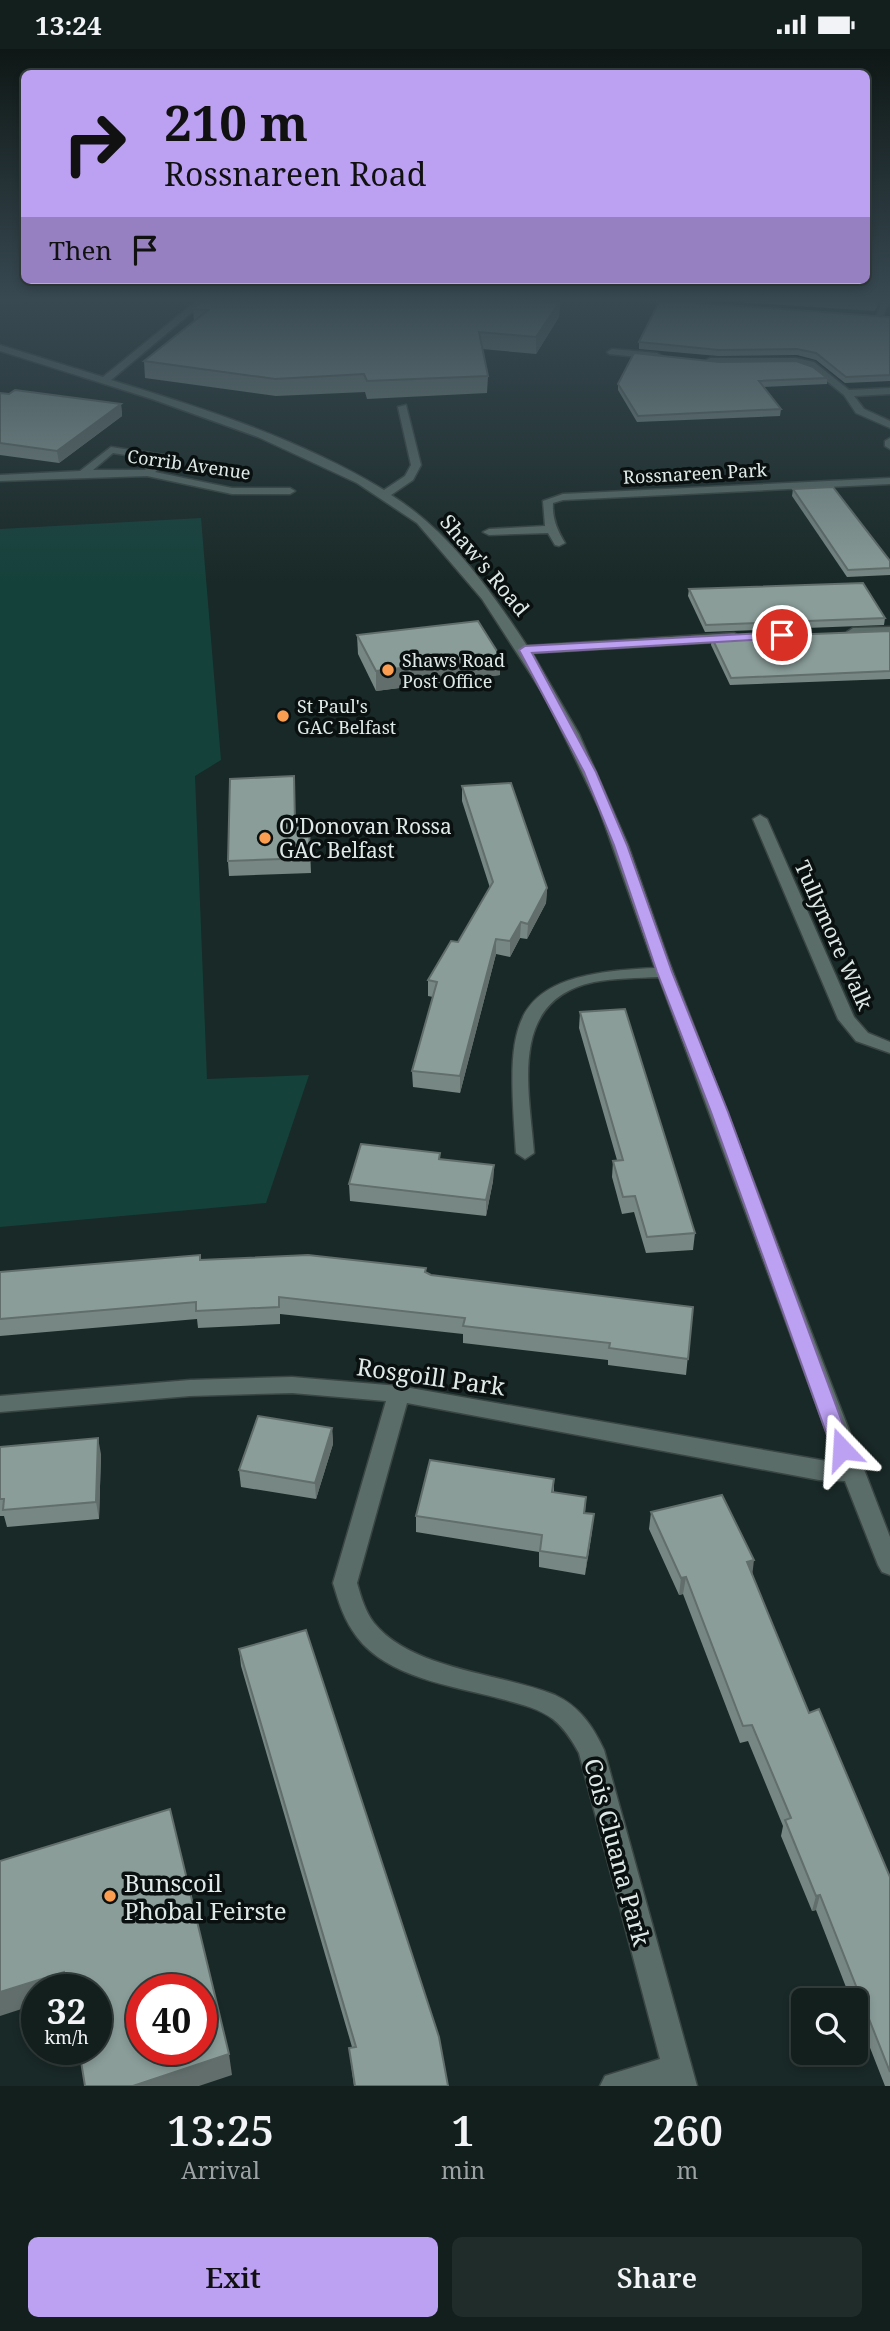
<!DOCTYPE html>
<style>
:root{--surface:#131f1d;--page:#202c2a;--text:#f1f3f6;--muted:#9da2a4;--line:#323d3b;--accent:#bca0f2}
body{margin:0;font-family:"Noto Serif",serif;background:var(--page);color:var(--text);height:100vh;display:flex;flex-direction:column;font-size:26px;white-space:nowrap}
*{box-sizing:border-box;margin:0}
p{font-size:23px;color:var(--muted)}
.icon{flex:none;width:38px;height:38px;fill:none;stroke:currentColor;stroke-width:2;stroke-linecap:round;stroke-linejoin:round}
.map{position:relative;height:2037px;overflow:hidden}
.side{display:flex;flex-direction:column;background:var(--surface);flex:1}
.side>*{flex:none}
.guide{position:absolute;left:21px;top:21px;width:849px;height:214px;border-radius:10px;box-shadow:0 4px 10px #0003,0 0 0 2px var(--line);background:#bca0f2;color:#111;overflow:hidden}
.controls{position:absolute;left:791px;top:1939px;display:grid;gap:14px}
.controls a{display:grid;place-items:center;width:77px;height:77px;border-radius:10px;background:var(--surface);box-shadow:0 4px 10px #0003,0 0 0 2px var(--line);font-size:35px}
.speed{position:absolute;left:21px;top:1925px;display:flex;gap:14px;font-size:35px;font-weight:700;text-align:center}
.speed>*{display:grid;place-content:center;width:91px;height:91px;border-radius:50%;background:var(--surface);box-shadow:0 4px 10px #0003,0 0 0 2px var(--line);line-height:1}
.speed small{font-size:18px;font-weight:400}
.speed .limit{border:10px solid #d22;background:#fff;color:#111}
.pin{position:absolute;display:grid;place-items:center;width:60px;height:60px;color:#fff;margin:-30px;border:4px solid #fff;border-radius:50%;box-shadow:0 2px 7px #0007}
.me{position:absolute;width:77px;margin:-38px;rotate:340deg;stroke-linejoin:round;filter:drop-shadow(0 0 5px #0008)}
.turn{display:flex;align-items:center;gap:24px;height:147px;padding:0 28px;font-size:32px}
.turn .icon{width:91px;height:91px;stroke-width:2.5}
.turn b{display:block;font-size:49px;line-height:60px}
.then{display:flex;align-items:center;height:66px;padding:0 28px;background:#0003;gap:14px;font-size:26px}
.eta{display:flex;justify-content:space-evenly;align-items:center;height:119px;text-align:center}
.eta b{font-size:42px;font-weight:600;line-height:49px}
.primary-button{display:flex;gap:14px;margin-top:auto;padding:14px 28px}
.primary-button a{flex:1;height:80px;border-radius:10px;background:var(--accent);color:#111;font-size:28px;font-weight:600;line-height:80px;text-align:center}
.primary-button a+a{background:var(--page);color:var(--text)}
.status{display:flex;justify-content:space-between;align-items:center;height:49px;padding:0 35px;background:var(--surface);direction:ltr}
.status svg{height:19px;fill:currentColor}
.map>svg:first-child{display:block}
.green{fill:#15413b}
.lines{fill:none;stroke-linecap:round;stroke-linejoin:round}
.minor-casing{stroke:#394644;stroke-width:3}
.major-casing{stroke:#394644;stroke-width:3}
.minor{fill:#5b6d69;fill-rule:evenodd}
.major{fill:#ab8e71;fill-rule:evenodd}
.wall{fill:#778784}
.shaded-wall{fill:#616e6b}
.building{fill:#8a9d99;stroke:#616e6b;stroke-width:2;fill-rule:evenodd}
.route{fill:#bca0f2;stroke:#7a689d;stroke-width:2}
.poi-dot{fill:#fb9e52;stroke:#09100f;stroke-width:2.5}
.labels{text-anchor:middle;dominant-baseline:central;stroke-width:7;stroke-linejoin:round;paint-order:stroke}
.far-street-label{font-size:18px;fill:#dfe9e7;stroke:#09100f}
.far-poi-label{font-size:18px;fill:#dfe9e7;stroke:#09100f;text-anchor:start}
.street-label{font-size:21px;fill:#dfe9e7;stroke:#09100f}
.poi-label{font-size:21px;fill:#dfe9e7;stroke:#09100f;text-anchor:start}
.near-street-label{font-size:24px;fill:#dfe9e7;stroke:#09100f}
.near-poi-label{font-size:24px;fill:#dfe9e7;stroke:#09100f;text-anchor:start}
</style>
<div class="status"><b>13:24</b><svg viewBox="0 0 49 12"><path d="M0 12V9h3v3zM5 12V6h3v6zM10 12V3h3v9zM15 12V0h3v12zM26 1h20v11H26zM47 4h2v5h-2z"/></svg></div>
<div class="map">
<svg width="890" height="2037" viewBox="0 0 890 2037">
<rect width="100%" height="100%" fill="#192927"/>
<path class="green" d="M 201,469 L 221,711 L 195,727 L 207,1030 L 309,1026 L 266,1154 L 0,1178 L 0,480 Z"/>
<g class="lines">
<defs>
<g id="minor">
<path d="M 200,249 L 209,249 L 111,331 C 205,360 300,390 384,441 L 405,427 L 411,416 L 398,358 L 406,356 L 421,416 L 413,431 L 391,446 C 448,481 491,542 527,597 L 734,584 L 740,588 L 734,592 L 532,604 L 579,685 L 628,796 L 668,910 L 890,1488 L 890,1526 L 882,1523 L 878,1516 L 845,1432 L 819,1431 L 407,1354 L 357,1534 C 361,1548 365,1562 374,1574 C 412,1621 501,1624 555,1646 C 579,1657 593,1677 604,1701 L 697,2037 L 600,2037 L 605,2027 L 660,2010 L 579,1704 C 572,1691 564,1679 553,1670 C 537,1658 516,1654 498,1649 C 452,1637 387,1628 357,1588 C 344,1571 339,1554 333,1534 L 386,1352 L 292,1344 L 190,1347 L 0,1363 L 0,1347 L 190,1331 L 292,1328 L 399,1337 L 838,1414 L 659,928 C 637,929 615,929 594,933 C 508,951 529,1039 534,1104 L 525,1110 L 516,1104 C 507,971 503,925 655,919 L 599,759 L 546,649 L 482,550 L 417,474 L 357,434 L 258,388 L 152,350 L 0,302 L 0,296 L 103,328 Z"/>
<path d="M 883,249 L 890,249 L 890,252 L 881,271 L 875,271 Z"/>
<path d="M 612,300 L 657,304 L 662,307 L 657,310 L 609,305 L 607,303 Z"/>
<path d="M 796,309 L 814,313 L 849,341 L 890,339 L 890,345 L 854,347 L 864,360 L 890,372 L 890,379 L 856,364 L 844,346 L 808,317 L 710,315 L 705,312 L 710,309 Z"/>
<path d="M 890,389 L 890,400 L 885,397 L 885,392 Z"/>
<path d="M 111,398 L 170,407 L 170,411 L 155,423 L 232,439 L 290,439 L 295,442 L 290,445 L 232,445 L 147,427 L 0,432 L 0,426 L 80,422 ZM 113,404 L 157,411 L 145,421 L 93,421 Z"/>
<path d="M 890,429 L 890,435 L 563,451 L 553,454 C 552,469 557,481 565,494 L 559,497 L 555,496 L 548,484 L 489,486 L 483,483 L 489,480 L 545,477 L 543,452 L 563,445 Z"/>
<path d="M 890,578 L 890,586 L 853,587 L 847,583 L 853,579 Z"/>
<path d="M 760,766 L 767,770 L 854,968 L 868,984 L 890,993 L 890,1004 L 856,992 L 838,970 L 753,770 Z"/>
</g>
<path id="major" d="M 616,249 L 654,249 L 688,253 L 684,256 Z"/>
</defs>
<use href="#minor" class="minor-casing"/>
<use href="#major" class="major-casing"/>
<use href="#minor" class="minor"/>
<use href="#major" class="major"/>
</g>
<g class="wall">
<path d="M 679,249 L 880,249 L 875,262 Z"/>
<path d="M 560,252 L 559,268 L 536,305 L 482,300 L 488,327 L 487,344 L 367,350 L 365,343 L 276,347 L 145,329 L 144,312 L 194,273 L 193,260 Z"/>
<path d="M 890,268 L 890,332 L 845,334 L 816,311 L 797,306 L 718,307 L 639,300 L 639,293 Z"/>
<path d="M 827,329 L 827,335 L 763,338 L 781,360 L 780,367 L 637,373 L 618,341 L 618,335 Z"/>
<path d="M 0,344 L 121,355 L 122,367 L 59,414 L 0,406 Z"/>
<path d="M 793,440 L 890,512 L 890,526 L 847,528 L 792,447 Z"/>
<path d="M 689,540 L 885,569 L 884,576 L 705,583 L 688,547 Z"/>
<path d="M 890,582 L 890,630 L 730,636 L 711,596 L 712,589 Z"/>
<path d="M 357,586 L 500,607 L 500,626 L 376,642 L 358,605 Z"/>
<path d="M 462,737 L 547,839 L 546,854 L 527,890 L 520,889 L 510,908 L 496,905 L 460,1044 L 413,1038 L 412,1022 L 433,948 L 428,947 L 428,931 L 458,893 L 490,839 L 462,752 Z"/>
<path d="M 296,775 L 309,775 L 311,824 L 229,827 L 228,812 Z"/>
<path d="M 580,963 L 695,1184 L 693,1201 L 646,1204 L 634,1163 L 622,1165 L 612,1128 L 613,1112 L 617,1111 L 579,979 Z"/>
<path d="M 440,1104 L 440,1110 L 494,1116 L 493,1132 L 486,1167 L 350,1152 L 349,1135 Z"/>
<path d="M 200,1206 L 200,1211 L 425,1223 L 431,1226 L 693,1258 L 686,1326 L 608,1316 L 608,1311 L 463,1294 L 463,1285 L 280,1265 L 280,1275 L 198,1279 L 197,1270 L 0,1287 L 0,1223 Z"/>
<path d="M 332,1379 L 333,1395 L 316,1450 L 241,1438 L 239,1421 Z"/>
<path d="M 0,1398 L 101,1405 L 99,1470 L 7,1478 L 4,1467 L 0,1467 Z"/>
<path d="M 554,1430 L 554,1443 L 586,1448 L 585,1464 L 592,1482 L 585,1526 L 539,1518 L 539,1503 L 416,1483 L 416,1467 Z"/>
<path d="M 651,1463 L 752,1526 L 809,1664 L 890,1828 L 890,2037 L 885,2037 L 856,1963 L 856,1951 L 851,1951 L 816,1861 L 812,1862 L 781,1787 L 783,1777 L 748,1692 L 740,1694 L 683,1545 L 679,1546 L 649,1480 Z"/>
<path d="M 239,1600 L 448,2037 L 354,2037 L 349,1999 L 352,1998 L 241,1617 Z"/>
</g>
<g class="shaded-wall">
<path d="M 878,249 L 880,249 L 880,251 L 875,262 Z"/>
<path d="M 560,252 L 559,268 L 536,305 L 536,288 Z"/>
<path d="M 121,355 L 122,367 L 59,414 L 57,402 Z"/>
<path d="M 500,607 L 500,626 L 376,642 L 376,622 Z"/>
<path d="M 547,839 L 546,854 L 527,890 L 528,875 Z"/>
<path d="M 521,873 L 520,889 L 510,908 L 510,892 Z"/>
<path d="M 496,890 L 496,905 L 460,1044 L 460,1027 Z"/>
<path d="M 494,1116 L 493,1132 L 486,1167 L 486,1151 Z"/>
<path d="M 332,1379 L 333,1395 L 316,1450 L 315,1434 Z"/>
<path d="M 98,1389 L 101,1405 L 99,1470 L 96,1453 Z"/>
<path d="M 594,1465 L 592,1482 L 585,1526 L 587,1509 Z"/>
<path d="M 754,1511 L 752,1528 L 747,1513 Z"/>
<path d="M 686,1528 L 683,1545 L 679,1546 L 681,1529 Z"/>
<path d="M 820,1846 L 816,1861 L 812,1862 L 816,1847 Z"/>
<path d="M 64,1923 L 69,1941 L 37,1941 L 37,1955 L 0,1967 L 0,1943 Z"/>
<path d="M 229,2005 L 232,2026 L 199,2037 L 133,2037 Z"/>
</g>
<g class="building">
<path d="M 206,249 L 517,249 L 560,252 L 536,288 L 479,283 L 488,327 L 367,332 L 364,325 L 275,330 L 144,312 L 208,261 L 193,260 Z"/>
<path d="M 830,249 L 878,249 L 877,252 Z"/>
<path d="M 660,251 L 890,268 L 890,326 L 846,328 L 816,304 L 797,300 L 719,301 L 639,293 Z"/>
<path d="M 634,304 L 719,313 L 796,312 L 813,318 L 827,329 L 759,332 L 781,360 L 638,367 L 618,335 Z"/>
<path d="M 15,341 L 121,355 L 57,402 L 0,394 L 0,344 L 9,345 Z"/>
<path d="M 833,438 L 890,512 L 890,519 L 848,521 L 793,440 Z"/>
<path d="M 863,534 L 885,569 L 706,576 L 689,540 Z"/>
<path d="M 478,572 L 500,607 L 376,622 L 357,586 Z"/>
<path d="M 890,582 L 890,622 L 731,629 L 712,589 Z"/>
<path d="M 294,727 L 295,775 L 309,775 L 310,809 L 228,812 L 230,730 Z"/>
<path d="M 511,734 L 547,839 L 528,875 L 521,873 L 510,892 L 496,890 L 460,1027 L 412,1022 L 437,933 L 428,931 L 451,892 L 458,893 L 493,833 L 462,737 Z"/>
<path d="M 625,960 L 695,1184 L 647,1188 L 635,1147 L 623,1148 L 613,1112 L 623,1111 L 580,963 Z"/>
<path d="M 361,1095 L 440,1104 L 439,1110 L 494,1116 L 486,1151 L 349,1135 Z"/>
<path d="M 200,1206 L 200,1211 L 308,1206 L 426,1219 L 425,1223 L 431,1226 L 693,1258 L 688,1310 L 609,1299 L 610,1294 L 463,1277 L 465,1269 L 279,1248 L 279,1258 L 196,1262 L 196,1253 L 0,1270 L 0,1223 Z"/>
<path d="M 258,1367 L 332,1379 L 315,1434 L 239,1421 Z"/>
<path d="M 98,1389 L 96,1453 L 3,1461 L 4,1450 L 0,1450 L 0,1398 Z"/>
<path d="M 430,1411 L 554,1430 L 552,1443 L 586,1448 L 584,1464 L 594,1465 L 587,1509 L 540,1502 L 542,1486 L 416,1467 Z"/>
<path d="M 722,1446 L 754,1511 L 747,1513 L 809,1664 L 819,1660 L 890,1828 L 890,2023 L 820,1846 L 816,1847 L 785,1771 L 791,1769 L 752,1676 L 743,1677 L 686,1528 L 681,1529 L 651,1463 Z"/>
<path d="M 306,1581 L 439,1988 L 448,2037 L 355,2037 L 349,1999 L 356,1998 L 239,1600 Z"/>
<path d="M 170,1760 L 229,2005 L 133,2037 L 85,2037 L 79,2000 L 96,2000 L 96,1941 L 67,1941 L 64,1923 L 0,1943 L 0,1812 ZM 142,1941 L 201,1941 L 201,2000 L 142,2000 Z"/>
</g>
<linearGradient id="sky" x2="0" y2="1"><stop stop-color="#0e1715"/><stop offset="0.47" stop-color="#384952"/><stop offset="1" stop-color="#384952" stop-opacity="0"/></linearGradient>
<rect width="890" height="534" fill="url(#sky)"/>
<path class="route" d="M 782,583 L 786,584 L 786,589 L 532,604 L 596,723 L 627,796 L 672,923 L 728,1063 L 852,1400 L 849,1405 L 835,1405 L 832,1400 L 711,1063 L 657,923 L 614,796 L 584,723 L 519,601 L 525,597 Z"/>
<g class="poi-dot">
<circle cx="388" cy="621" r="7"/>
<circle cx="283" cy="667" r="7"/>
<circle cx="265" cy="789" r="7"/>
<circle cx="110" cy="1847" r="7"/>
</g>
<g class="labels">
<g class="far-street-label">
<text transform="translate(189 415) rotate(8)">Corrib Avenue</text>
<text transform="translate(695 424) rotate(-3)">Rossnareen Park</text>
</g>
<g class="far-poi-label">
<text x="402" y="611">Shaws Road<tspan x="402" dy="21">Post Office</tspan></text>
<text x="297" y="657">St Paul's<tspan x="297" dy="21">GAC Belfast</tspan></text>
</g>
<g class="street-label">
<text transform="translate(485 516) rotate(50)">Shaw's Road</text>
<text transform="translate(834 886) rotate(66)">Tullymore Walk</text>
</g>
<g class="poi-label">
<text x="279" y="777">O'Donovan Rossa<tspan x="279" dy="24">GAC Belfast</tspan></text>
</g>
<g class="near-street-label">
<text transform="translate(431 1327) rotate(8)">Rosgoill Park</text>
<text transform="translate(618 1803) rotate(75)">Cois Cluana Park</text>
</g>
<g class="near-poi-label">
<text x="124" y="1833">Bunscoil<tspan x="124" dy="28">Phobal Feirste</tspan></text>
</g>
</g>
</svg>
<div class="controls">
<a><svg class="icon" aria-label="search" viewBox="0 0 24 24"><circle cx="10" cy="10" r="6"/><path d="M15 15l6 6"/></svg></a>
</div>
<div class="speed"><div>32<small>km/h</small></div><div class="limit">40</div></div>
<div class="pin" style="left:782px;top:586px;background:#d93025"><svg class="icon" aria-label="arrive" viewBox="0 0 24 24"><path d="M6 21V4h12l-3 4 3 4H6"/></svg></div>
<svg class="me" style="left:842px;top:1400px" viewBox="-20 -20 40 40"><path d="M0-17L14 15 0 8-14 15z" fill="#bca0f2" stroke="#fff" stroke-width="4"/></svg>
<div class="guide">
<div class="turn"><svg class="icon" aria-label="right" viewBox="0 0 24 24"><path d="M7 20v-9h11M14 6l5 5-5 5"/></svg><div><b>210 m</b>Rossnareen Road</div></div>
<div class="then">Then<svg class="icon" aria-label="arrive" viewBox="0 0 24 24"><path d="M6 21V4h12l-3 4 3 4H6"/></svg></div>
</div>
</div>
<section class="side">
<div class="eta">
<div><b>13:25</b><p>Arrival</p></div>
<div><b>1</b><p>min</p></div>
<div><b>260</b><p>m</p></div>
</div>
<div class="primary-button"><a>Exit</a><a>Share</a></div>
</section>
